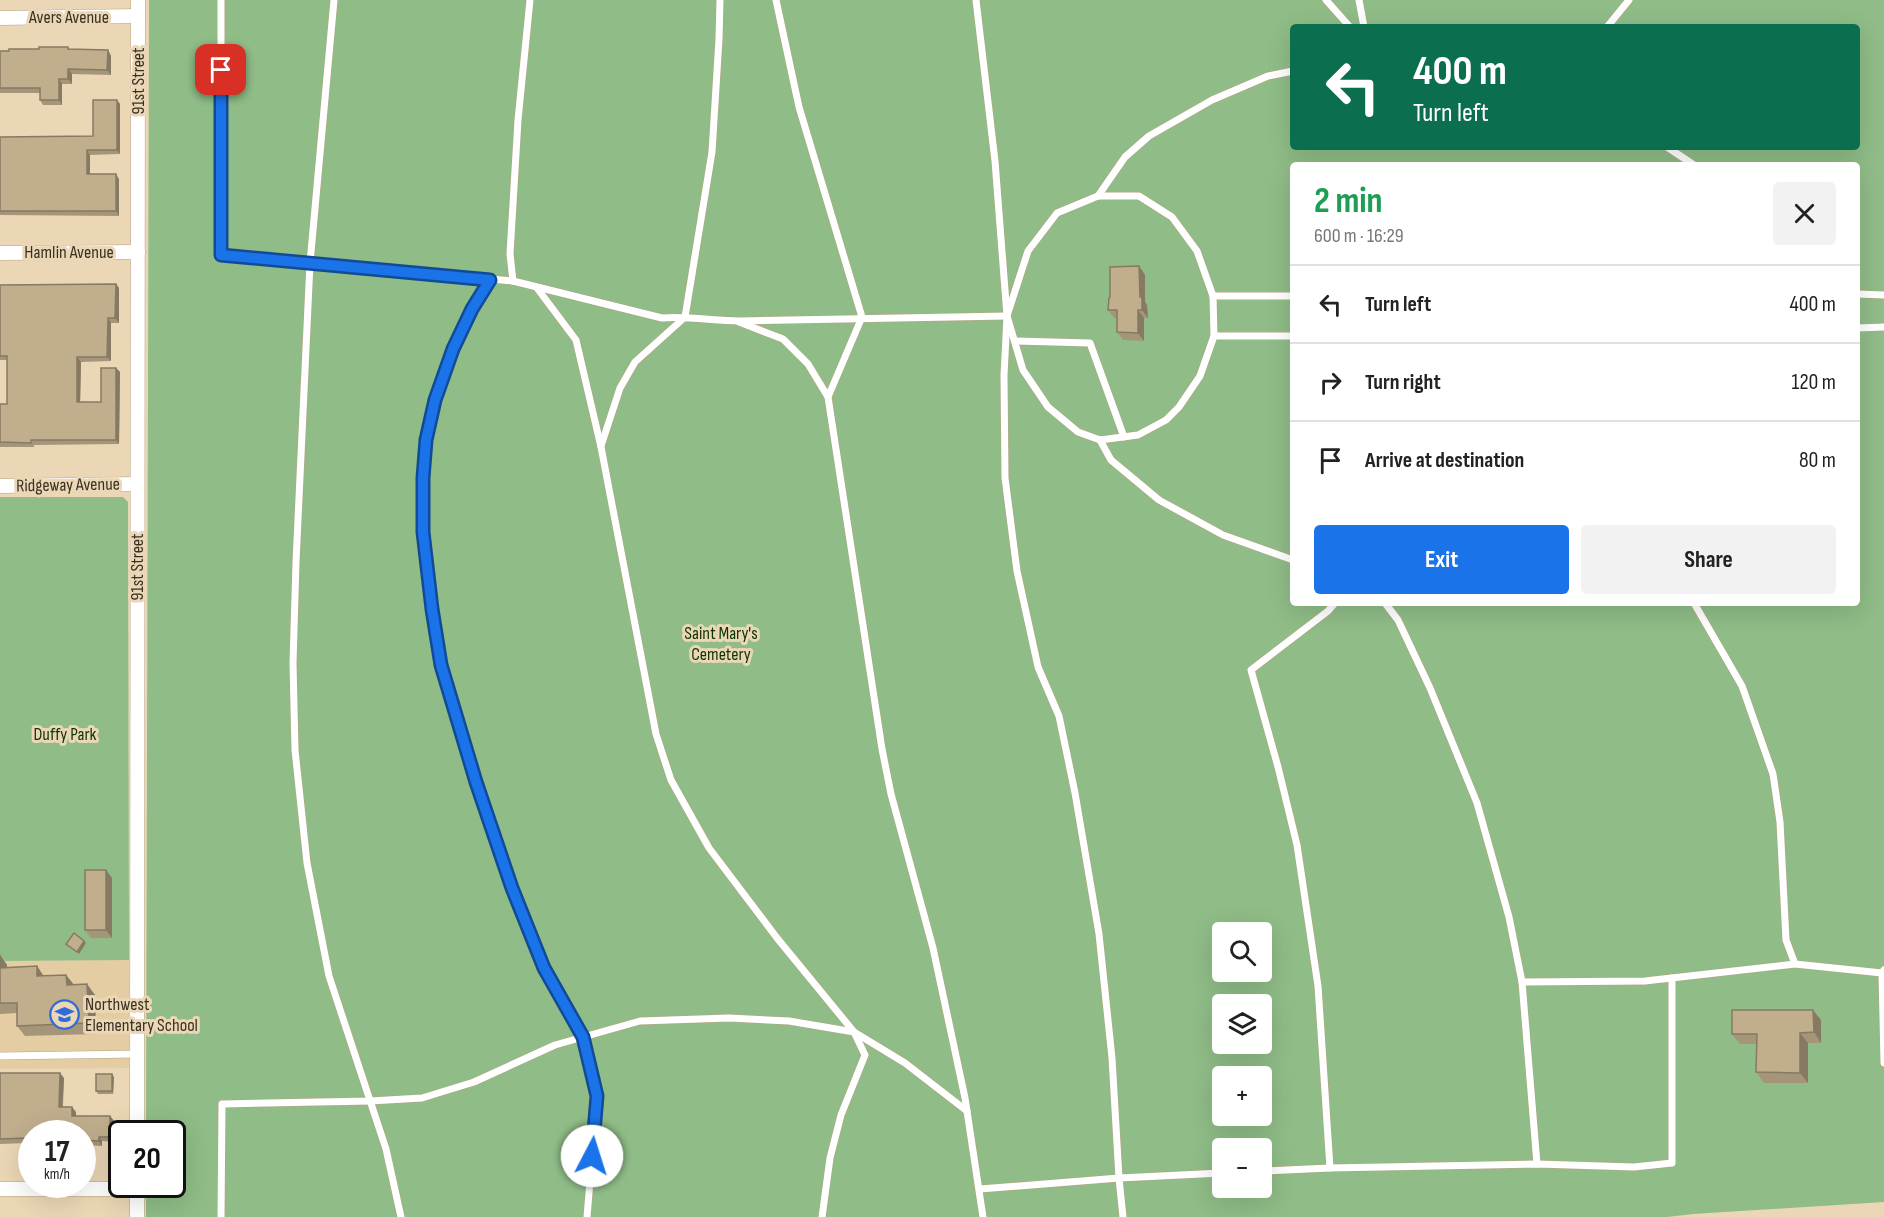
<!DOCTYPE html>
<meta charset="utf-8">
<style>
:root{--surface:#fff;--page:#f2f2f2;--text:#222;--muted:#767676;--line:#e0e0e0;--accent:#1a73e8}
body{margin:0;font-family:"Sofia Sans Condensed",sans-serif;background:var(--page);color:var(--text);height:100vh;display:flex;flex-direction:column;font-size:22px;white-space:nowrap}
*{box-sizing:border-box;margin:0}
p{font-size:20px;color:var(--muted)}
.icon{flex:none;width:33px;height:33px;fill:none;stroke:currentColor;stroke-width:2;stroke-linecap:round;stroke-linejoin:round}
.map{position:relative;flex:1;overflow:hidden}
.details{position:absolute;left:1290px;top:162px;width:570px;height:444px;display:flex;flex-direction:column;background:var(--surface);border-radius:6px;box-shadow:0 6px 24px #0002}
.details>*{flex:none}
.banner{position:absolute;left:1290px;top:24px;width:570px;height:126px;border-radius:6px;box-shadow:0 6px 24px #0002;background:#0b6e4f;color:#fff;overflow:hidden}
.fabs{position:absolute;left:1212px;top:922px;display:grid;gap:12px}
.fabs a{display:grid;place-items:center;width:60px;height:60px;border-radius:6px;background:var(--surface);box-shadow:0 6px 24px #0002;font-size:30px}
.speed{position:absolute;left:18px;top:1120px;display:flex;gap:12px;font-size:30px;font-weight:700;text-align:center}
.speed>*{display:grid;place-content:center;width:78px;height:78px;border-radius:50%;background:var(--surface);box-shadow:0 6px 24px #0002;line-height:1}
.speed small{font-size:15px;font-weight:400}
.speed .limit{border:3px solid #111;border-radius:9px;background:#fff;color:#111}
.pin{position:absolute;display:grid;place-items:center;width:51px;height:51px;color:#fff;margin:-26px;border-radius:12px;box-shadow:0 3px 9px #0006}
.me{position:absolute;width:66px;margin:-33px;rotate:5deg;stroke-linejoin:round;filter:drop-shadow(0 0 4px #0008)}
.turn{display:flex;align-items:center;gap:21px;height:126px;padding:0 24px;font-size:27px}
.turn .icon{width:78px;height:78px;stroke-width:2.5}
.turn b{display:block;font-size:42px;line-height:51px}
.round{display:grid;place-items:center;flex:none;width:63px;height:63px;border-radius:6px;background:var(--page)}
.summary{display:flex;align-items:center;justify-content:space-between;height:102px;padding:0 24px}
h1{font-size:36px;font-weight:700;line-height:45px;color:#1e9e55}
.button{display:flex;gap:12px;margin-top:auto;padding:12px 24px}
.button a{flex:1;height:69px;border-radius:6px;background:var(--accent);color:#fff;font-size:24px;font-weight:700;line-height:69px;text-align:center}
.button a+a{background:var(--page);color:var(--text)}
ul{padding:0;list-style:none}
li{display:flex;align-items:center;gap:18px;height:78px;padding:0 24px;border-top:2px solid var(--line)}
li div{flex:1}
li b{display:block;font-size:22px}
li em{font-style:normal}
.map>svg:first-child{display:block}
.built{fill:#e4cca3}
.green{fill:#8fbc87;fill-rule:evenodd}
.lines{fill:none;stroke-linecap:round;stroke-linejoin:round}
.lane-casing{stroke:#b7a483;stroke-width:8}
.street-casing{stroke:#b7a483;stroke-width:15}
.lane{stroke:#fff;stroke-width:7}
.street{stroke:#fff;stroke-width:14}
.wall{fill:#a69679}
.shaded-wall{fill:#877a63}
.building{fill:#c1ae8d;stroke:#877a63;stroke-width:1.5}
.route-casing{stroke:#114b97;stroke-width:15}
.route{stroke:#1a73e8;stroke-width:10}
.labels{text-anchor:middle;dominant-baseline:central;stroke-width:6;stroke-linejoin:round;paint-order:stroke}
.street-label{font-size:18px;fill:#383123;stroke:#ebd7b5}
.park-label{font-size:18px;fill:#0c3506;stroke:#ebd7b5}
.poi-label{font-size:18px;fill:#383123;stroke:#ebd7b5;text-anchor:start}
</style>
<div class="map">
<svg width="1884" height="1217" viewBox="0 0 1884 1217">
<rect width="100%" height="100%" fill="#ebd7b5"/>
<path class="built" d="M 129,960 L 129,1068 L 0,1069 L 0,961 Z"/>
<g class="green">
<path d="M 149,0 L 1884,0 L 1884,1202 L 1693,1214 L 1667,1217 L 146,1217 L 146,1185 L 172,1185 L 172,1134 L 146,1134 ZM 1293,27 L 1857,27 L 1857,147 L 1293,147 ZM 1293,165 L 1857,165 L 1857,603 L 1293,603 ZM 1222,933 L 1262,933 L 1262,972 L 1222,972 ZM 1222,1005 L 1262,1005 L 1262,1044 L 1222,1044 ZM 1222,1077 L 1262,1077 L 1262,1116 L 1222,1116 ZM 1222,1149 L 1262,1149 L 1262,1188 L 1222,1188 Z"/>
<path d="M 0,497 L 123,497 L 128,502 L 129,960 L 0,961 Z"/>
</g>
<g class="lines">
<defs>
<g id="lane">
<path d="M 221,0 L 221,255 L 513,281 L 662,318 C 690,316 714,321 740,321 C 829,319 918,317 1007,316"/>
<path d="M 334,0 L 310,263 L 296,562 L 293,663 L 295,750 L 307,863 L 329,976 L 386,1149 L 401,1217"/>
<path d="M 776,0 L 799,107 L 862,317 L 828,397 L 882,749 L 891,794 L 933,948 L 965,1098 L 983,1217"/>
<path d="M 976,0 L 995,161 L 1007,316 L 1004,375 L 1005,478 L 1017,571 L 1038,667 L 1059,716 L 1075,793 L 1099,934 L 1112,1058 L 1119,1178 L 1123,1217"/>
<path d="M 1326,0 L 1350,27"/>
<path d="M 1359,0 L 1364,27"/>
<path d="M 1607,27 L 1629,0"/>
<path d="M 1667,147 L 1694,165"/>
<path d="M 1098,196 L 1139,196 L 1172,217 L 1197,251 L 1213,296 L 1214,336 L 1200,376 L 1179,407 L 1166,420 L 1138,435 L 1100,440 L 1078,432 L 1048,407 L 1023,370 L 1007,316 L 1028,251 L 1057,213 Z"/>
<path d="M 1098,196 L 1125,157 L 1149,136 L 1212,100 L 1268,76 L 1293,71"/>
<path d="M 490,280 L 472,309 L 453,349 L 435,400 L 426,440 L 423,478 L 424,532 L 432,609 L 441,665 L 476,782 L 512,888 L 545,968 L 583,1037 L 597,1096 L 587,1217"/>
<path d="M 513,281 L 510,254 L 518,120 L 530,0"/>
<path d="M 537,288 L 576,340 L 601,447 L 656,734 L 671,780 L 709,848 L 777,938 L 854,1032 L 865,1055 L 841,1115 L 830,1158 L 822,1217"/>
<path d="M 1857,294 L 1884,295"/>
<path d="M 1213,296 L 1293,296"/>
<path d="M 739,322 L 783,339 L 808,364 L 828,397"/>
<path d="M 1857,328 L 1884,327"/>
<path d="M 1214,336 L 1293,336"/>
<path d="M 1016,341 L 1090,343 L 1124,437"/>
<path d="M 1100,440 L 1111,460 L 1159,500 L 1223,535 L 1293,560"/>
<path d="M 601,446 L 620,388 L 635,362 L 685,317 L 712,152 L 719,39 L 720,0"/>
<path d="M 1385,603 L 1398,620 L 1430,688 L 1477,803 L 1509,917 L 1522,982 L 1537,1164"/>
<path d="M 1694,603 L 1742,686 L 1773,774 L 1780,822 L 1786,940 L 1795,964 L 1882,973"/>
<path d="M 1884,970 L 1882,973 L 1884,1063"/>
<path d="M 1522,982 L 1645,981 L 1795,964"/>
<path d="M 0,1056 L 137,1054"/>
<path d="M 1330,1168 L 1318,986 L 1297,845 L 1278,767 L 1251,670 L 1328,611 L 1335,603"/>
<path d="M 1262,1171 L 1330,1168 L 1537,1164 L 1634,1167 L 1672,1163 L 1672,978"/>
<path d="M 980,1189 L 1119,1178 L 1222,1173"/>
<path d="M 221,1217 L 222,1104 L 370,1101 L 422,1098 L 474,1082 L 555,1045 L 640,1021 L 729,1018 L 789,1021 L 854,1032 L 905,1063 L 967,1111"/>
</g>
<g id="street">
<path d="M 0,18 L 138,16"/>
<path d="M 0,253 L 138,252"/>
<path d="M 0,486 L 137,484"/>
<path d="M 137,1134 L 138,0"/>
<path d="M 0,1189 L 137,1189"/>
<path d="M 137,1217 L 137,1185"/>
</g>
</defs>
<use href="#lane" class="lane-casing"/>
<use href="#street" class="street-casing"/>
<use href="#lane" class="lane"/>
<use href="#street" class="street"/>
</g>
<g class="wall">
<path d="M 68,47 L 70,49 L 108,50 L 111,56 L 111,75 L 72,74 L 72,84 L 62,84 L 62,105 L 43,105 L 40,100 L 40,93 L 0,93 L 0,51 Z"/>
<path d="M 117,100 L 120,104 L 120,154 L 90,155 L 90,174 L 119,179 L 119,216 L 0,215 L 0,137 L 93,136 Z"/>
<path d="M 1139,266 L 1145,275 L 1145,302 L 1147,305 L 1148,318 L 1144,318 L 1144,341 L 1123,340 L 1117,332 L 1117,318 L 1114,318 L 1108,310 L 1110,297 Z"/>
<path d="M 116,284 L 119,288 L 119,323 L 111,323 L 111,361 L 81,362 L 80,402 L 101,402 L 116,368 L 120,372 L 119,444 L 34,445 L 34,447 L 0,447 L 0,404 L 7,404 L 7,360 L 0,360 L 0,285 Z"/>
<path d="M 106,870 L 112,878 L 112,938 L 91,938 L 85,930 Z"/>
<path d="M 0,955 L 7,965 L 7,967 L 37,966 L 43,975 L 66,975 L 74,985 L 95,995 L 96,1034 L 25,1036 L 17,1026 L 17,1013 L 0,1014 Z"/>
<path d="M 1821,1020 L 1821,1043 L 1808,1043 L 1808,1083 L 1764,1083 L 1756,1072 L 1757,1044 L 1740,1044 L 1732,1034 Z"/>
<path d="M 0,1073 L 64,1078 L 63,1107 L 76,1112 L 76,1116 L 110,1116 L 114,1121 L 114,1142 L 102,1141 L 102,1146 L 82,1145 L 82,1134 L 32,1134 L 32,1144 L 28,1144 L 27,1143 L 0,1144 Z"/>
<path d="M 114,1077 L 113,1094 L 98,1094 L 96,1091 Z"/>
</g>
<g class="shaded-wall">
<path d="M 108,50 L 111,56 L 111,75 L 107,70 Z"/>
<path d="M 68,69 L 72,74 L 72,84 L 68,79 Z"/>
<path d="M 59,79 L 62,84 L 62,105 L 59,100 Z"/>
<path d="M 117,100 L 120,104 L 120,154 L 117,150 Z"/>
<path d="M 87,150 L 90,155 L 90,179 L 87,174 Z"/>
<path d="M 116,174 L 119,179 L 119,216 L 116,211 Z"/>
<path d="M 1139,266 L 1145,275 L 1145,302 L 1147,305 L 1148,318 L 1142,310 L 1140,297 Z"/>
<path d="M 116,284 L 119,288 L 119,323 L 115,318 Z"/>
<path d="M 1138,310 L 1144,318 L 1144,341 L 1138,333 Z"/>
<path d="M 108,318 L 111,323 L 111,361 L 107,357 Z"/>
<path d="M 77,357 L 81,362 L 80,407 L 77,402 Z"/>
<path d="M 116,368 L 120,372 L 119,444 L 116,440 Z"/>
<path d="M 106,870 L 112,878 L 112,938 L 106,930 Z"/>
<path d="M 84,941 L 86,943 L 79,954 L 77,952 Z"/>
<path d="M 0,955 L 7,965 L 8,978 L 0,968 Z"/>
<path d="M 37,966 L 44,977 L 37,976 Z"/>
<path d="M 66,975 L 74,985 L 67,985 Z"/>
<path d="M 87,984 L 95,995 L 96,1034 L 89,1023 Z"/>
<path d="M 1813,1010 L 1821,1020 L 1821,1043 L 1814,1032 Z"/>
<path d="M 1800,1033 L 1808,1043 L 1808,1083 L 1800,1073 Z"/>
<path d="M 60,1073 L 64,1078 L 62,1112 L 59,1107 Z"/>
<path d="M 112,1074 L 114,1077 L 113,1094 L 112,1091 Z"/>
<path d="M 72,1107 L 76,1112 L 76,1121 L 72,1116 Z"/>
<path d="M 110,1116 L 114,1121 L 114,1142 L 110,1137 Z"/>
<path d="M 99,1137 L 102,1141 L 102,1146 L 99,1141 Z"/>
</g>
<g class="building">
<path d="M 39,47 L 68,47 L 68,49 L 108,50 L 107,70 L 68,69 L 68,79 L 59,79 L 59,100 L 40,100 L 40,88 L 0,88 L 0,51 L 9,51 L 9,49 L 39,49 Z"/>
<path d="M 93,100 L 117,100 L 117,150 L 87,150 L 87,174 L 116,174 L 116,211 L 0,211 L 0,137 L 93,136 Z"/>
<path d="M 1139,266 L 1140,297 L 1142,297 L 1142,310 L 1138,310 L 1138,333 L 1117,332 L 1117,310 L 1108,310 L 1109,298 L 1110,297 L 1110,267 Z"/>
<path d="M 116,284 L 115,318 L 108,318 L 107,357 L 77,357 L 77,402 L 101,402 L 101,368 L 116,368 L 116,440 L 31,440 L 31,443 L 0,442 L 0,404 L 7,404 L 7,356 L 0,356 L 0,285 Z"/>
<rect x="85" y="870" width="21" height="60"/>
<path d="M 74,933 L 84,941 L 77,952 L 66,944 Z"/>
<path d="M 0,955 L 0,968 L 37,966 L 37,976 L 66,975 L 67,985 L 87,984 L 89,1023 L 17,1026 L 17,1003 L 0,1003 Z"/>
<path d="M 1732,1010 L 1813,1010 L 1814,1032 L 1800,1033 L 1800,1073 L 1756,1072 L 1757,1034 L 1732,1034 Z"/>
<path d="M 0,1073 L 60,1073 L 59,1107 L 72,1107 L 72,1116 L 110,1116 L 110,1137 L 99,1137 L 99,1141 L 82,1140 L 82,1134 L 32,1134 L 32,1140 L 25,1140 L 25,1138 L 0,1139 Z"/>
<rect x="96" y="1074" width="16" height="17"/>
</g>
<g class="lines">
<defs>
<path id="route" d="M 221,70 L 221,255 L 490,280 L 472,309 L 453,349 L 435,400 L 426,440 L 423,478 L 423,532 L 432,609 L 441,665 L 476,782 L 512,888 L 544,968 L 583,1037 L 597,1096 L 592,1156"/>
</defs>
<use href="#route" class="route-casing"/>
<use href="#route" class="route"/>
</g>
<defs>
<symbol id="school-ring" viewBox="-11 -11 22 22"><circle r="9.5" fill="#ebd7b5" stroke="#2f6cda" stroke-width="1.5"/><path d="M0-5L7-2L0 1L-7-2ZM-4 1L0 2.5L4 1V4Q0 6-4 4Z" fill="#2f6cda"/></symbol>
</defs>
<g fill-rule="evenodd">
<use href="#school-ring" x="48" y="998" width="33" height="33"/>
</g>
<g class="labels">
<g class="street-label">
<text x="69" y="17">Avers Avenue</text>
<text transform="translate(138 81) rotate(-90)">91st Street</text>
<text x="69" y="252">Hamlin Avenue</text>
<text transform="translate(68 485) rotate(-1)">Ridgeway Avenue</text>
<text transform="translate(137 567) rotate(-90)">91st Street</text>
</g>
<g class="park-label">
<text x="721" y="633">Saint Mary's<tspan x="721" dy="21">Cemetery</tspan></text>
<text x="65" y="734">Duffy Park</text>
</g>
<g class="poi-label">
<text x="85" y="1004">Northwest<tspan x="85" dy="21">Elementary School</tspan></text>
</g>
</g>
</svg>
<div class="fabs">
<a><svg class="icon" aria-label="search" viewBox="0 0 24 24"><circle cx="10" cy="10" r="6"/><path d="M15 15l6 6"/></svg></a>
<a><svg class="icon" aria-label="layers" viewBox="0 0 24 24"><path d="M12 4l9 5-9 5-9-5zM3 14l9 5 9-5"/></svg></a>
<a>+</a>
<a>−</a>
</div>
<div class="speed"><div>17<small>km/h</small></div><div class="limit">20</div></div>
<div class="pin" style="left:221px;top:70px;background:#d93025"><svg class="icon" aria-label="arrive" viewBox="0 0 24 24"><path d="M6 21V4h12l-3 4 3 4H6"/></svg></div>
<svg class="me" style="left:592px;top:1156px" viewBox="-20 -20 40 40"><circle r="19" fill="#fff"/><path d="M0-13L10 11 0 6-10 11z" fill="#1a73e8"/></svg>
<div class="banner">
<div class="turn"><svg class="icon" aria-label="left" viewBox="0 0 24 24"><path d="M17 20v-9H6M10 6l-5 5 5 5"/></svg><div><b>400 m</b>Turn left</div></div>
</div>
<section class="details">
<div class="summary"><div><h1>2 min</h1><p>600 m · 16:29</p></div><a class="round"><svg class="icon" aria-label="close" viewBox="0 0 24 24"><path d="M6 6l12 12M18 6L6 18"/></svg></a></div>
<ul>
<li><svg class="icon" aria-label="left" viewBox="0 0 24 24"><path d="M17 20v-9H6M10 6l-5 5 5 5"/></svg><div><b>Turn left</b></div><em>400 m</em></li>
<li><svg class="icon" aria-label="right" viewBox="0 0 24 24"><path d="M7 20v-9h11M14 6l5 5-5 5"/></svg><div><b>Turn right</b></div><em>120 m</em></li>
<li><svg class="icon" aria-label="arrive" viewBox="0 0 24 24"><path d="M6 21V4h12l-3 4 3 4H6"/></svg><div><b>Arrive at destination</b></div><em>80 m</em></li>
</ul>
<div class="button"><a>Exit</a><a>Share</a></div>
</section>
</div>
